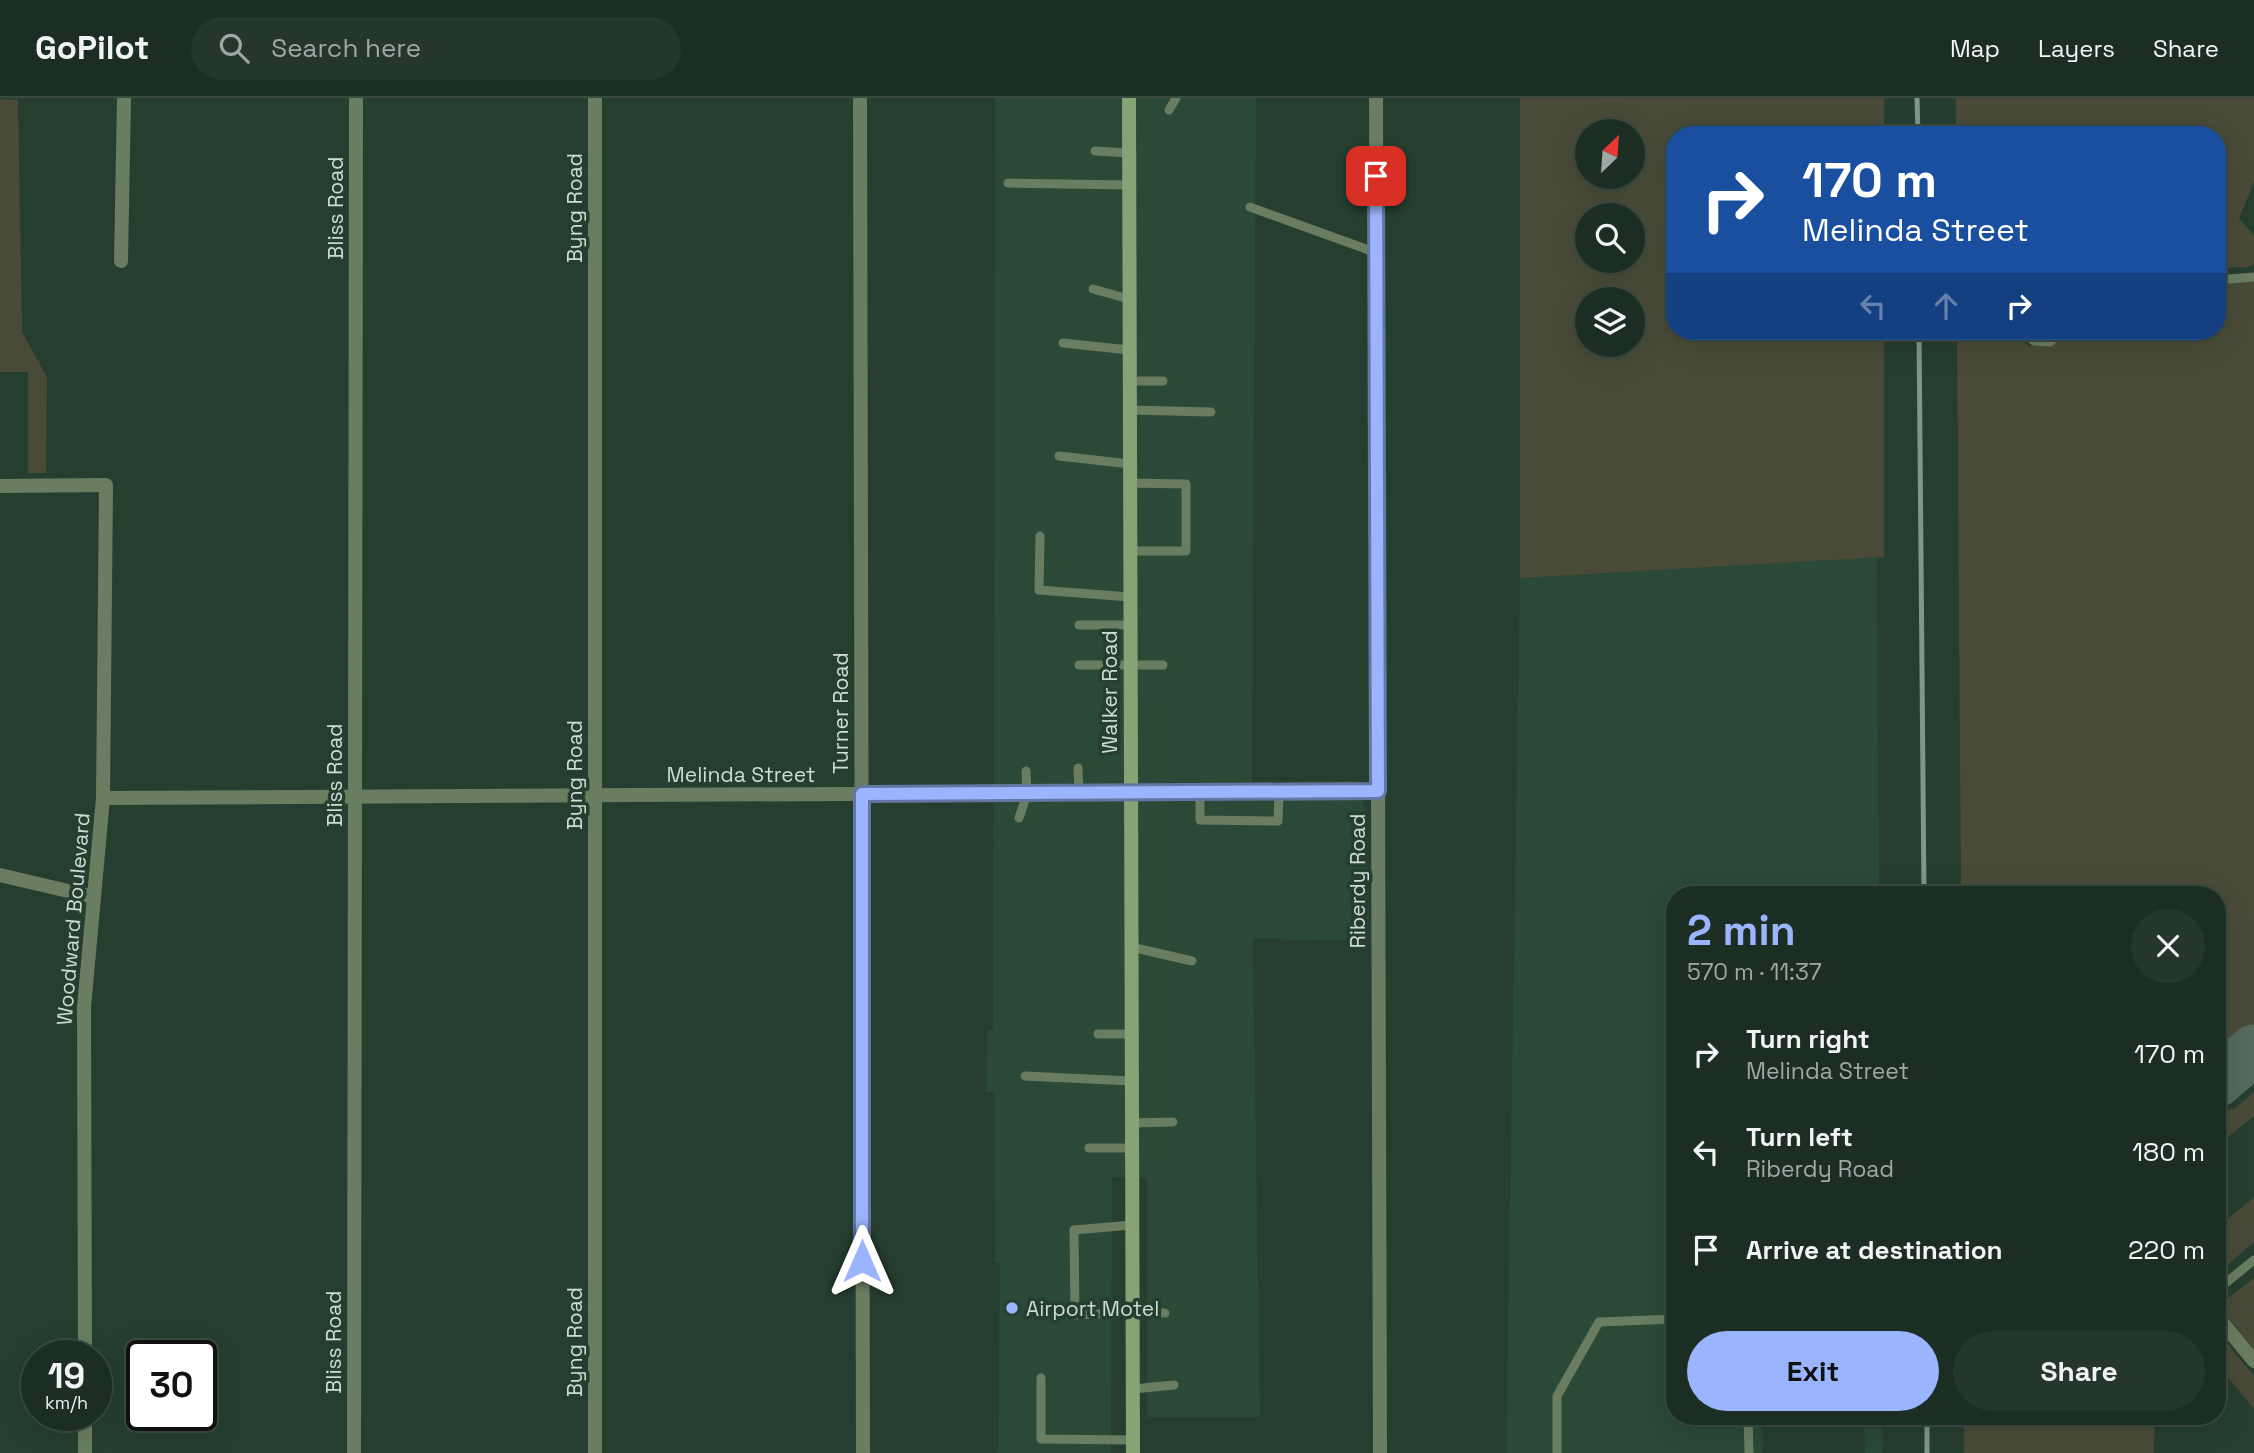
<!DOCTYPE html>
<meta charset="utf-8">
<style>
:root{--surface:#1c2e24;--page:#25362c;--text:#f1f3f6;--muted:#a0a8a6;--line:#3a4a41;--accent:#9ab5fd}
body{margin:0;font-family:"Space Grotesk",sans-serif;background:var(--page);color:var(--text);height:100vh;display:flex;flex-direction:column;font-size:26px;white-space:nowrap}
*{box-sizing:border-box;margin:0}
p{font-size:23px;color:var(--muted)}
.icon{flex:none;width:38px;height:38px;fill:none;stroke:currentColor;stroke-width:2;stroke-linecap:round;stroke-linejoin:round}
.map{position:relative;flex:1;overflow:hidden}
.details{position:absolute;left:1666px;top:788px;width:560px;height:539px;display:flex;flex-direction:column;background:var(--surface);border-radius:28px;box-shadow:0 7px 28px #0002,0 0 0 2px var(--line)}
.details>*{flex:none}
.banner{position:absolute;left:1666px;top:28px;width:560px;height:214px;border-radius:28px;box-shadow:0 7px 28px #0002,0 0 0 2px var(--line);background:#1a4fa0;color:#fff;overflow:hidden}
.needle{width:46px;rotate:25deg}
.tools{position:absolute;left:1575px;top:21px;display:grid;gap:14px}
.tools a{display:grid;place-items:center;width:70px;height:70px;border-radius:50%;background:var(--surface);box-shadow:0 7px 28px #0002,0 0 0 2px var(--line);font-size:35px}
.speed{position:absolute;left:21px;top:1242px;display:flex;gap:14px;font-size:35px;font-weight:700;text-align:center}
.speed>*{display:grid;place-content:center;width:91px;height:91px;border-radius:50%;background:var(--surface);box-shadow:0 7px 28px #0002,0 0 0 2px var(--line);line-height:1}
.speed small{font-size:18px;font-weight:400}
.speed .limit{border:4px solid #111;border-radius:10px;background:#fff;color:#111}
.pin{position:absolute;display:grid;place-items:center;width:60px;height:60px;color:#fff;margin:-30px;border-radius:14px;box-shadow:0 4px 10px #0006}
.me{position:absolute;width:77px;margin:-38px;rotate:0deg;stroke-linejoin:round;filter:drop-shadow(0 0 5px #0008)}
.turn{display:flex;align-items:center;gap:24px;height:147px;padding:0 21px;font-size:32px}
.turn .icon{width:91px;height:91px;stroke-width:2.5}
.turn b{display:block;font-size:49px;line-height:60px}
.lanes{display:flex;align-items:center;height:66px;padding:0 21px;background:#0003;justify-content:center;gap:35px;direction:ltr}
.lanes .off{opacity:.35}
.round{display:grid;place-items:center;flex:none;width:74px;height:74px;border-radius:37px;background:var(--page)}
.summary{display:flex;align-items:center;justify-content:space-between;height:119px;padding:0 21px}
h1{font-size:42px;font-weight:700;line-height:52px;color:var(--accent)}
.primary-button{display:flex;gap:14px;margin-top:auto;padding:14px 21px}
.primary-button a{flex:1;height:80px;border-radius:42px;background:var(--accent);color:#111;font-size:28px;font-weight:700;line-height:80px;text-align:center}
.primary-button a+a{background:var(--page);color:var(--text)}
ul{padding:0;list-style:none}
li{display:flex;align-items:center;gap:21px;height:98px;padding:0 21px}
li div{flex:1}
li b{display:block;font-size:26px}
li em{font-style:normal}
header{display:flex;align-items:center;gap:42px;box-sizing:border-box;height:98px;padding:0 35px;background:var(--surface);border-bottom:2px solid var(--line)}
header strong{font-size:33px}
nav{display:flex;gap:38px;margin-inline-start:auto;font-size:24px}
.search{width:490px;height:63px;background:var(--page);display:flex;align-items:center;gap:18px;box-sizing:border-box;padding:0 24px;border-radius:38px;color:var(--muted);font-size:26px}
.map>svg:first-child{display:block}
.built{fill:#2a4937}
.green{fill:#494b38;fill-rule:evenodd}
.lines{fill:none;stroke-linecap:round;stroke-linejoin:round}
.taxiway{stroke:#546a5c;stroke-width:51}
.lane{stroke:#6a7d60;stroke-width:9}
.street{stroke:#6a7d60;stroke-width:14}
.secondary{stroke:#85a375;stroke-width:14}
.rail{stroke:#829589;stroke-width:5}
.route-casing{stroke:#6476a4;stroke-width:18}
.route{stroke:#9ab5fd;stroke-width:12}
.poi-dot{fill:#9ab5fd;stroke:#263e30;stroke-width:2.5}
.labels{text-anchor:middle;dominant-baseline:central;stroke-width:7;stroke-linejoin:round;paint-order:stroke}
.street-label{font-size:21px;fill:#cedcd3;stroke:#263e30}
.poi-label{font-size:21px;fill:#cedcd3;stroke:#263e30;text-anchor:start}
</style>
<header>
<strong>GoPilot</strong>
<div class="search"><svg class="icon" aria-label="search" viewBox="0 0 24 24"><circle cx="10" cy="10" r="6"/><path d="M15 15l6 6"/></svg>Search here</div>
<nav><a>Map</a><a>Layers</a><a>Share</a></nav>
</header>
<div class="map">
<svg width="2254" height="1355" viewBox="0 0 2254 1355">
<rect width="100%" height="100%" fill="#263e30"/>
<g class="built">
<path d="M 995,0 L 1256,0 L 1252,684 L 1356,683 L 1367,717 L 1369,843 L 1253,841 L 1260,1319 L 1147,1319 L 1147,1080 L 1112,1079 L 1111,1355 L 998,1355 L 1000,1165 L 995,1165 L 994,994 L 986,994 L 987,932 L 993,932 Z"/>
<path d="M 1877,459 L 1879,796 L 1675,796 L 1675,1318 L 1762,1318 L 1762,1355 L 1506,1355 L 1520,480 Z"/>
<path d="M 1864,1318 L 1882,1318 L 1882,1355 L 1865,1355 Z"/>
</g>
<g class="green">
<path d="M 1520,0 L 1884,0 L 1884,37 L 1675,37 L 1675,233 L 1884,233 L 1884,459 L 1520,480 ZM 1633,33 L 1633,79 L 1587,79 L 1587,33 ZM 1633,117 L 1633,163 L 1587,163 L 1587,117 ZM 1633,201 L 1633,247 L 1587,247 L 1587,201 Z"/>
<path d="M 1956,0 L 2254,0 L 2254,84 L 2239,120 L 2254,138 L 2254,166 L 2248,169 L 2217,170 L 2217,37 L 1956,37 Z"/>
<path d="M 0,1 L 18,2 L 22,234 L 47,279 L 46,375 L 28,375 L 28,274 L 0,274 Z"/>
<path d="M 2254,180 L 2254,941 L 2250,944 L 2217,942 L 2217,796 L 1961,796 L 1957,233 L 2010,233 L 2029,248 L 2044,247 L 2062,233 L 2217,233 L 2217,182 Z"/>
<path d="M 2254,994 L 2254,1018 L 2217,1048 L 2217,1021 L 2231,1010 L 2233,1012 Z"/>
<path d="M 2254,1099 L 2254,1144 L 2217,1176 L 2217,1130 Z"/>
<path d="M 2254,1180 L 2254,1252 L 2225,1215 L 2227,1201 Z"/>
<path d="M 2217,1233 L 2254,1278 L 2254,1311 L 2217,1266 Z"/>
<path d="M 1964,1318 L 2155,1318 L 2154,1355 L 1964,1355 Z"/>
</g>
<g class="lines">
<path class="taxiway" d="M 2217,984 L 2254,952"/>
<g class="lane">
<path d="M 1169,12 L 1176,0"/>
<path d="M 1095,53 L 1129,55"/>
<path d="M 1008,85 L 1129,87"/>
<path d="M 1250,109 L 1377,155"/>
<path d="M 2217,182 L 2254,179"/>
<path d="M 1093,191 L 1129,201"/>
<path d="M 2021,233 L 2034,243 L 2050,244 L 2061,233"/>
<path d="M 1063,245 L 1129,252"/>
<path d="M 1129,283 L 1163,283"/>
<path d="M 1129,312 L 1211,314"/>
<path d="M 1059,358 L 1130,366"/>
<path d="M 1129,385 L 1186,386 L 1186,453 L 1130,453"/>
<path d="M 1040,438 L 1039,492 L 1130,499"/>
<path d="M 1079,527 L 1130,527"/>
<path d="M 1079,567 L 1163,567"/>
<path d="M 1078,670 L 1079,695"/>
<path d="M 1200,695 L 1200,722 L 1278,723 L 1279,694"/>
<path d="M 1019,720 L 1027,696 L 1026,673"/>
<path d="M 1131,849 L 1192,863"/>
<path d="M 1098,936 L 1131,936"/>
<path d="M 1025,978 L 1131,983"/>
<path d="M 1132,1025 L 1173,1024"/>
<path d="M 1089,1050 L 1132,1050"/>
<path d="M 2217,1108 L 2219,1106"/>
<path d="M 1132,1127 L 1074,1132 L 1075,1217 L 1132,1214 L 1165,1215"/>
<path d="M 2217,1192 L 2254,1162"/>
<path d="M 1041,1280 L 1041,1341 L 1133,1342"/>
<path d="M 1133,1291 L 1174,1287"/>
<path d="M 1748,1318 L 1749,1355"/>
<path d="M 1557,1355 L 1557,1298 L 1599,1224 L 1675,1221"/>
</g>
<g class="street">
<path d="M 860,0 L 863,1355"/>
<path d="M 1376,0 L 1380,1355"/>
<path d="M 121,163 L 124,0"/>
<path d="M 0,388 L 106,387 L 103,700 L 84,909 L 85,1258"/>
<path d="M 103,700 L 1378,693"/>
<path d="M 0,777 L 94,799"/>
<path d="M 2217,1218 L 2254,1263"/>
<path d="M 85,1318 L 85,1355"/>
<path d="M 354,1355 L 356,0"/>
<path d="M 595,1355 L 595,0"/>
</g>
<path class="secondary" d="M 1129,0 L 1133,1355"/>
<g class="rail">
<path d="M 1917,0 L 1918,37"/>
<path d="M 1919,233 L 1924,796"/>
<path d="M 1927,1318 L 1927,1355"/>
</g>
</g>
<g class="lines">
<defs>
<path id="route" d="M 862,1163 L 862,696 L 1378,693 L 1376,78"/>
</defs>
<use href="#route" class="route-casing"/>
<use href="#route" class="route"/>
</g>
<circle class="poi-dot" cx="1012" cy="1210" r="7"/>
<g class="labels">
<g class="street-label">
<text transform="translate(335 110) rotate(-90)">Bliss Road</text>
<text transform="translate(574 110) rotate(-90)">Byng Road</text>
<text transform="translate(1109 594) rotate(-90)">Walker Road</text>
<text transform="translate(840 615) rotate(-90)">Turner Road</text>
<text x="741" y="676">Melinda Street</text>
<text transform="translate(334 677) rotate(-90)">Bliss Road</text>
<text transform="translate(574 677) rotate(-90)">Byng Road</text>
<text transform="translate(1357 783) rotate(-90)">Riberdy Road</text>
<text transform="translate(73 821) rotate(-85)">Woodward Boulevard</text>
<text transform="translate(333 1244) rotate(-90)">Bliss Road</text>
<text transform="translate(574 1244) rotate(-90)">Byng Road</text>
</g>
<g class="poi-label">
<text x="1026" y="1210">Airport Motel</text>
</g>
</g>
</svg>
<div class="tools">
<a><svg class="needle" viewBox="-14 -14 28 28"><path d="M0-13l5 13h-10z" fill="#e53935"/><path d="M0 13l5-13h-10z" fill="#a0a8a6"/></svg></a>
<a><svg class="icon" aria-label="search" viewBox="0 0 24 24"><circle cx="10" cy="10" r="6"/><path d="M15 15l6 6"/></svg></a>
<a><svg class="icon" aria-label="layers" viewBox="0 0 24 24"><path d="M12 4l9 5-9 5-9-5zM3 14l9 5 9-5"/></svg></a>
</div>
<div class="speed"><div>19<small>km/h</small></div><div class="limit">30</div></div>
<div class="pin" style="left:1376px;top:78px;background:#d93025"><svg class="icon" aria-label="arrive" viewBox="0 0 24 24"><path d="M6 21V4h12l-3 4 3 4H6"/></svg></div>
<svg class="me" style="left:862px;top:1163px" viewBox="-20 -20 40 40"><path d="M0-17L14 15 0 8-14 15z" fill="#9ab5fd" stroke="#fff" stroke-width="4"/></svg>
<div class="banner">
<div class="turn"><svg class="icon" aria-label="right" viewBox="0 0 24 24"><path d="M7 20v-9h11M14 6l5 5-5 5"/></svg><div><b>170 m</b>Melinda Street</div></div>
<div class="lanes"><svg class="icon off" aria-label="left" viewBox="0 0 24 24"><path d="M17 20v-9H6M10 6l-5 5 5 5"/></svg><svg class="icon off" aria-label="ahead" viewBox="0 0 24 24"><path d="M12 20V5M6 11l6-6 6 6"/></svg><svg class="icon" aria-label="right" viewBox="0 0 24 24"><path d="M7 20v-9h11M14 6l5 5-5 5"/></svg></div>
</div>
<section class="details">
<div class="summary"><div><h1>2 min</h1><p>570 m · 11:37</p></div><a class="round"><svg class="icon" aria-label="close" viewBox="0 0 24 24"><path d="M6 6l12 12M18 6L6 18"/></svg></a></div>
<ul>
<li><svg class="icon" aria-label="right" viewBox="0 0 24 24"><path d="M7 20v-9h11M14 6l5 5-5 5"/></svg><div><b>Turn right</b><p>Melinda Street</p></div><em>170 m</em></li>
<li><svg class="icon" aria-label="left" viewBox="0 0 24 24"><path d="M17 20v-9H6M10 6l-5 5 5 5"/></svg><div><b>Turn left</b><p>Riberdy Road</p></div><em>180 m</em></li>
<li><svg class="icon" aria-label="arrive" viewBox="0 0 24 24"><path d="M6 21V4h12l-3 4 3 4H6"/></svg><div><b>Arrive at destination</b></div><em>220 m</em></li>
</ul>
<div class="primary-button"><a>Exit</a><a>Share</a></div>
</section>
</div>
